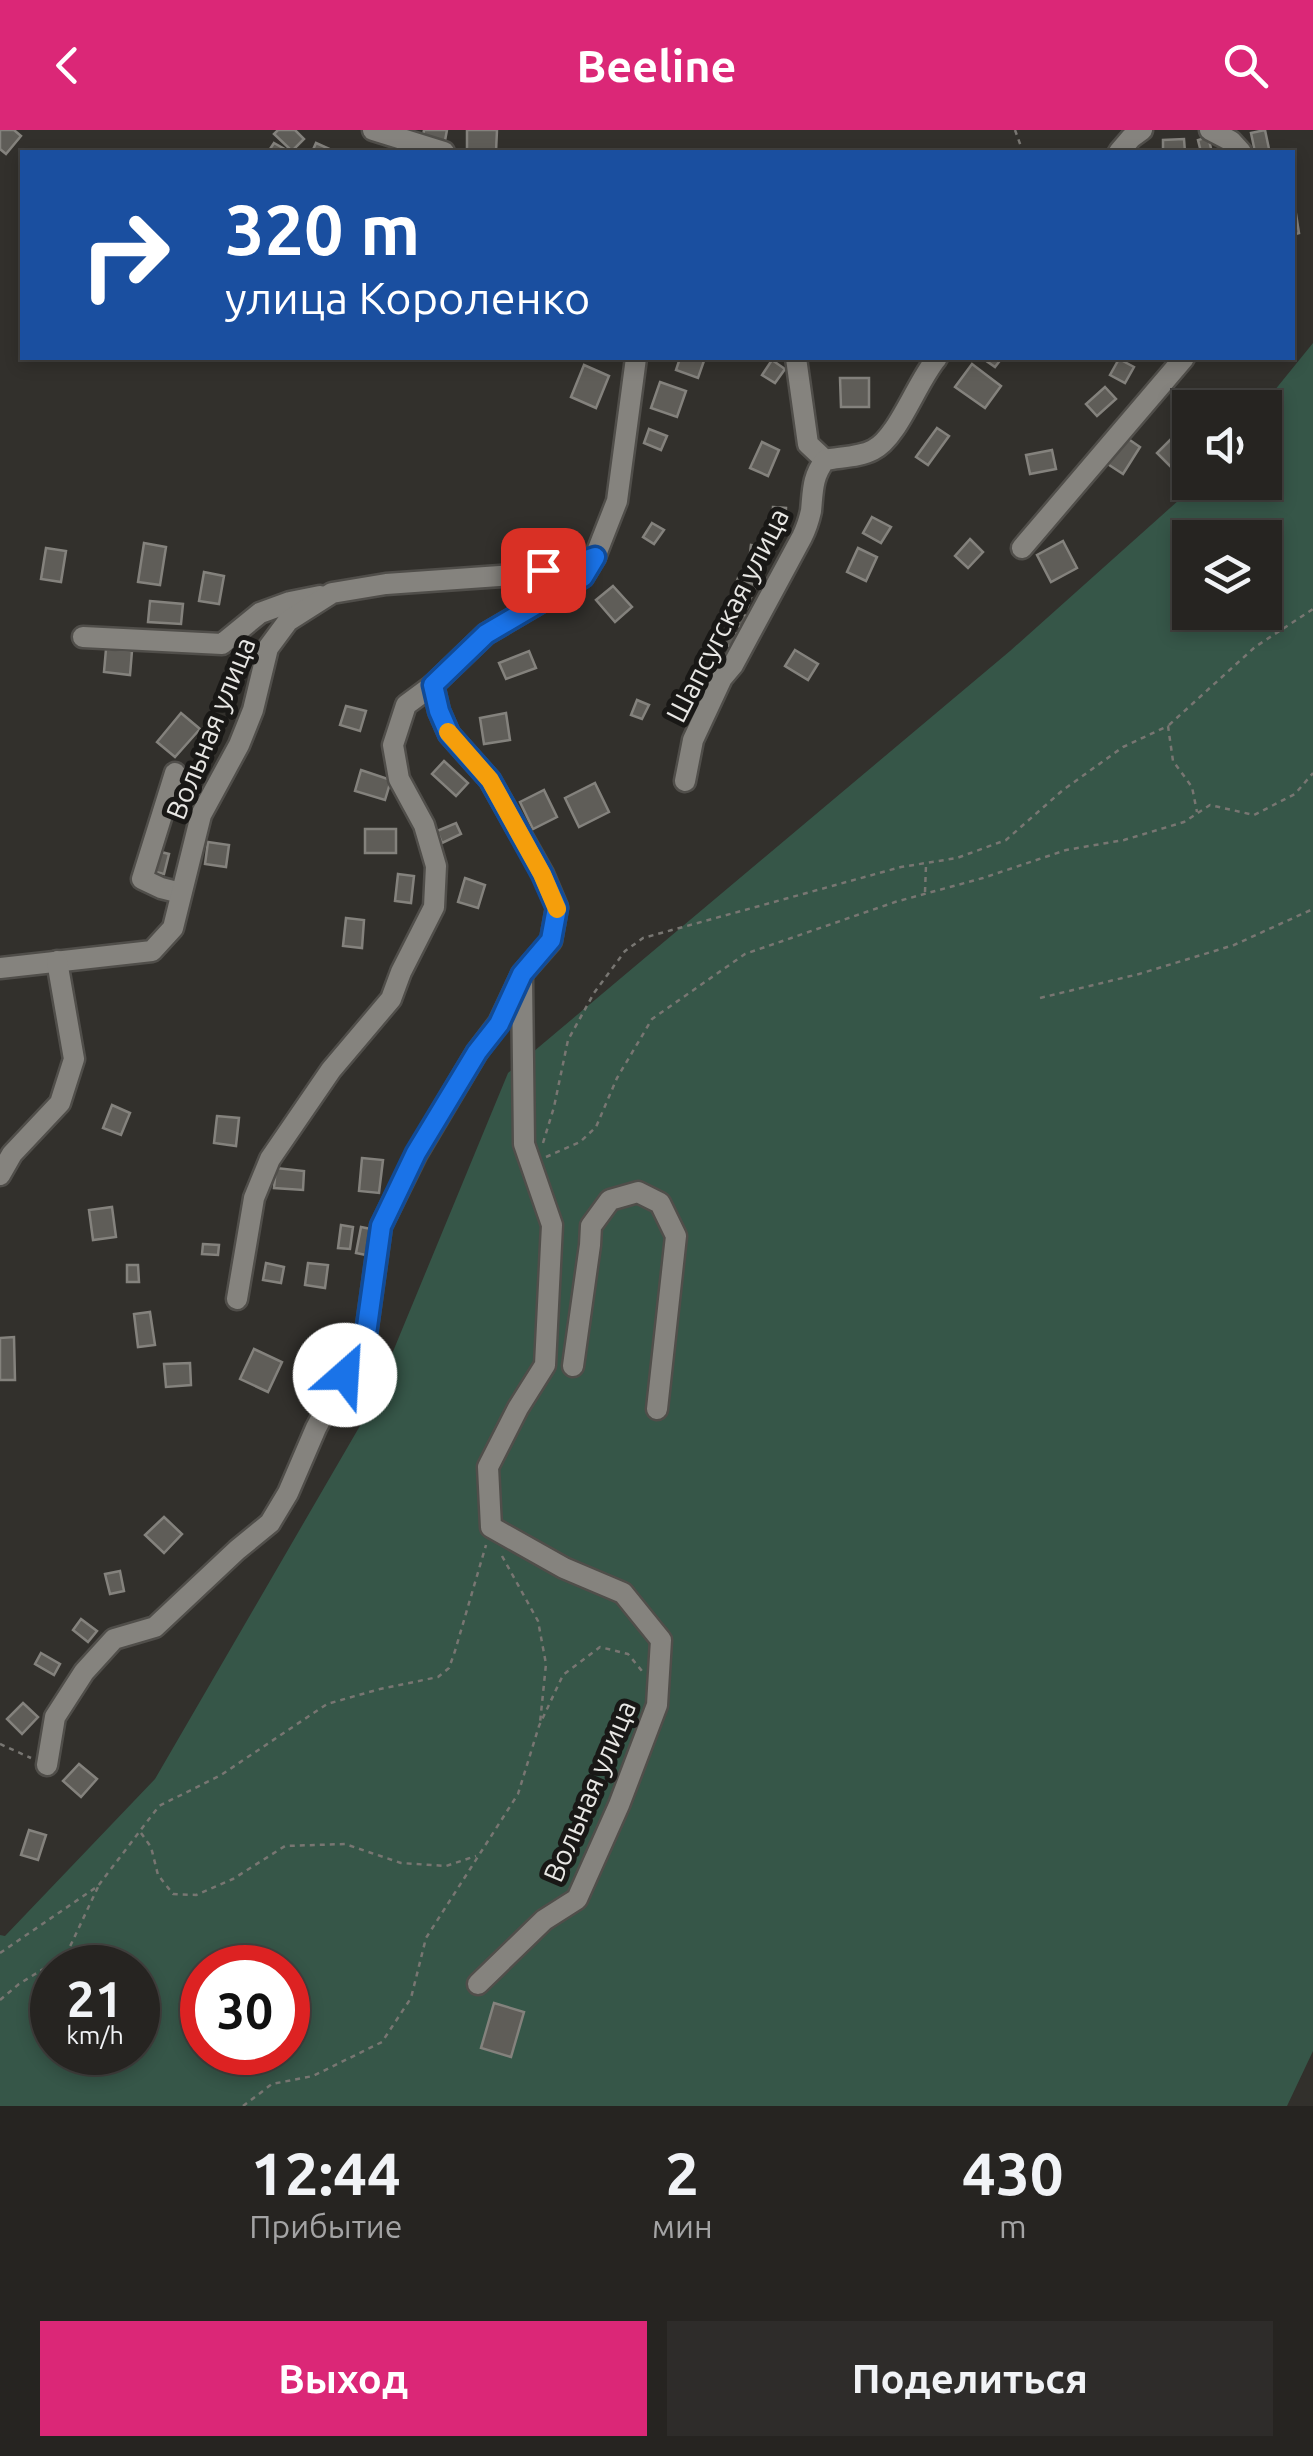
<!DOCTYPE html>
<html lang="ru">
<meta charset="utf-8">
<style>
:root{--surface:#262421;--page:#2e2c2a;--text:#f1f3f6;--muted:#a4a4a5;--line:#42413f;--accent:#db2777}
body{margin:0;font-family:Ubuntu,sans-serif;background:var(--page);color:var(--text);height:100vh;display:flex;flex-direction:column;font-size:38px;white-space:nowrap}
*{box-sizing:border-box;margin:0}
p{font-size:32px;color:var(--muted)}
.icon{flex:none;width:55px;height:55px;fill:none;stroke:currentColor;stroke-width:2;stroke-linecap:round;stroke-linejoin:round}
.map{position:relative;height:1976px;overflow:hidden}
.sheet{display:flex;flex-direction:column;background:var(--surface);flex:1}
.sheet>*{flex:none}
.banner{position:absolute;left:20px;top:20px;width:1275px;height:210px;border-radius:0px;box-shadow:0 5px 15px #0003,0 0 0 2px var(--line);background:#1a4fa0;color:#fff;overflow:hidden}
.tools{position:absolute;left:1172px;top:260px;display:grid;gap:20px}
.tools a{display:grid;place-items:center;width:110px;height:110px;border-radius:0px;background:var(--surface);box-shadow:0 5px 15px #0003,0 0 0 2px var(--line);font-size:50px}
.speed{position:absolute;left:30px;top:1815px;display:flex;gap:20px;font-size:50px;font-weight:700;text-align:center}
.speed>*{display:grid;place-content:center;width:130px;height:130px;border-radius:50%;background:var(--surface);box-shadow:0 5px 15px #0003,0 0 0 2px var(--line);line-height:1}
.speed small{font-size:25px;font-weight:400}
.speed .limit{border:15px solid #d22;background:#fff;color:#111}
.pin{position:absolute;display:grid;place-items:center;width:85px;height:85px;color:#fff;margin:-42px;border-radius:20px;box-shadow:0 5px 15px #0006}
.me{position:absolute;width:110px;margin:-55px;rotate:26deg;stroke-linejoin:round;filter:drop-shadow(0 0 8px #0008)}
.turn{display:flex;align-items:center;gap:35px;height:210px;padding:0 40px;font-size:45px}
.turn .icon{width:130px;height:130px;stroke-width:2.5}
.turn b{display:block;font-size:70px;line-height:85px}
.eta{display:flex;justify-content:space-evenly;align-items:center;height:170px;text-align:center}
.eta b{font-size:60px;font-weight:600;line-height:70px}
.cta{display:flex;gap:20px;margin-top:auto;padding:20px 40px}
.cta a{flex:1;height:115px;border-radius:0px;background:var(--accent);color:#fff;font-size:40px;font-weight:600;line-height:115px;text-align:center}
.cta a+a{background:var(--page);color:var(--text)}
header{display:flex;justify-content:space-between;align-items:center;height:130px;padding:0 40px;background:var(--accent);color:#fff;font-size:45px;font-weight:600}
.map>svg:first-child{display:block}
.green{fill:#365648;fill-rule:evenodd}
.building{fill:#5f5d58;stroke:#84827d;stroke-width:2.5}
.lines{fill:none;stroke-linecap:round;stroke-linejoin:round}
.minor-casing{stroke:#504e4a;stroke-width:25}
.path{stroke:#787672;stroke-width:2.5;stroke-dasharray:5 5;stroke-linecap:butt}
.minor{stroke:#85837e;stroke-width:20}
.route-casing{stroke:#114b97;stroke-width:25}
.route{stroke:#1a73e8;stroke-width:18}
.slow{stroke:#f59e0b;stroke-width:18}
.labels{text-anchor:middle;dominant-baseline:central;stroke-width:10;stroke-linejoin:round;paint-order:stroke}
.street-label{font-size:28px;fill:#e8e7e4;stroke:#191816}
</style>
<header><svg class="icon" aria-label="back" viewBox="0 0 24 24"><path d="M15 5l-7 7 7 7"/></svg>Beeline<svg class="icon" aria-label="search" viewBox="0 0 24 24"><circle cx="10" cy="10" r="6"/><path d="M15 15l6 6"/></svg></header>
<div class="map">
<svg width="1313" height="1976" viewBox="0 0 1313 1976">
<rect width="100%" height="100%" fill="#32302c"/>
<path class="green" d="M 1313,213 L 1313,1921 L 1287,1976 L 0,1976 L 0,1805 L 5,1806 L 155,1649 L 368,1282 L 508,943 L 1010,521 L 1198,353 L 1265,352 L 1265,278 L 1261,277 ZM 1190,408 L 1265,408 L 1265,482 L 1190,482 ZM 52,1838 L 138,1838 L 138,1922 L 52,1922 ZM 202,1838 L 288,1838 L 288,1922 L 202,1922 Z"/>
<g class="building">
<path d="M 0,0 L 14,0 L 21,6 L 6,24 L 0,19 Z"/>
<path d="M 278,0 L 295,0 L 304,9 L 292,21 L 274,4 Z"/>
<path d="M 424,0 L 447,0 L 444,16 L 422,12 Z"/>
<path d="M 467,0 L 497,0 L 496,22 L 467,22 Z"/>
<path d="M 1265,0 L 1269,19 L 1255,22 L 1251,3 Z"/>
<path d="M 1208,7 L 1212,22 L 1201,22 L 1198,10 Z"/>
<path d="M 1184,9 L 1185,22 L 1163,22 L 1163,10 Z"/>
<path d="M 274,13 L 290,22 L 268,22 Z"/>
<path d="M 316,13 L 332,20 L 331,22 L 312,22 Z"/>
<path d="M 1296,84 L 1299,103 L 1292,105 L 1292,85 Z"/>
<path d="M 680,228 L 705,228 L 698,248 L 676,240 Z"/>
<path d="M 982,228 L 1002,228 L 995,237 Z"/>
<path d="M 1119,229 L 1134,237 L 1125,253 L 1110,245 Z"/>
<path d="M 772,230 L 785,239 L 775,253 L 762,245 Z"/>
<path d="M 972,234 L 1001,256 L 985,278 L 955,257 Z"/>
<path d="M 584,235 L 609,246 L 596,278 L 571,267 Z"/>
<path d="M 840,248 L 869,248 L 869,277 L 841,277 Z"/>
<path d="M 660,252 L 686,261 L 677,287 L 651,278 Z"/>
<path d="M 1105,257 L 1116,269 L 1097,286 L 1086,274 Z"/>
<path d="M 937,298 L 949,306 L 928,335 L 916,327 Z"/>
<path d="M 649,299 L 667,306 L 661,320 L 644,313 Z"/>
<path d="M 1181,299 L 1190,308 L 1190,335 L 1179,345 L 1157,323 Z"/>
<path d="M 1124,306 L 1140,317 L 1123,344 L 1106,333 Z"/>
<path d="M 762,312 L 779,320 L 768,346 L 750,338 Z"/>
<path d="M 1052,320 L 1056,339 L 1030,344 L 1026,325 Z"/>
<path d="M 773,377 L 786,378 L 785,405 L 772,404 Z"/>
<path d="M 872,387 L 891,397 L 881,413 L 863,403 Z"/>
<path d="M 652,393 L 664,400 L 654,414 L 643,407 Z"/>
<path d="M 970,409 L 983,422 L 968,438 L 955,426 Z"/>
<path d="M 1063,411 L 1077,438 L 1051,452 L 1037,425 Z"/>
<path d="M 144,413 L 166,417 L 160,455 L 138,452 Z"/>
<path d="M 751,415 L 765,417 L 763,433 L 749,431 Z"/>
<path d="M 46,418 L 66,421 L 61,452 L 41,449 Z"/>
<path d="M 858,418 L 877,427 L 866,451 L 847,442 Z"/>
<path d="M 204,442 L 224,446 L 219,474 L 199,471 Z"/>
<path d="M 738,448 L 756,455 L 747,478 L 730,472 Z"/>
<path d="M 613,456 L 632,477 L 615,492 L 596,470 Z"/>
<path d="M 150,471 L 183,474 L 181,494 L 148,492 Z"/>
<path d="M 733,479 L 748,487 L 742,498 L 727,490 Z"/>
<path d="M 727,498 L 743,507 L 736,520 L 720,511 Z"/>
<path d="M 106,519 L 132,521 L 130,545 L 104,542 Z"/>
<path d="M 795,520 L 818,534 L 808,550 L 785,536 Z"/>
<path d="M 529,521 L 536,538 L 506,549 L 499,533 Z"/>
<path d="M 690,560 L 705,570 L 694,587 L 679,577 Z"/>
<path d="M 637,570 L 649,575 L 642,589 L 631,585 Z"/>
<path d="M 346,576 L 366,581 L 360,601 L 340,595 Z"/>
<path d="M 181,583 L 200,599 L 175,627 L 157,612 Z"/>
<path d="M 506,583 L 510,610 L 484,614 L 480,588 Z"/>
<path d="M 444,631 L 468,653 L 456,666 L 432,644 Z"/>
<path d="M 361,640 L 391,650 L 385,670 L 355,661 Z"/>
<path d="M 595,653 L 609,682 L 579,697 L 565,668 Z"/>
<path d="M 544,660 L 557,687 L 533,699 L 520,672 Z"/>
<path d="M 456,693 L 461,704 L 442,713 L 437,701 Z"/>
<rect x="365" y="699" width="31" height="24"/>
<path d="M 208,712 L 229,715 L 226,737 L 205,734 Z"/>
<path d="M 153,720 L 169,724 L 164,744 L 148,740 Z"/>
<path d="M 398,744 L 414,746 L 411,773 L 395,771 Z"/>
<path d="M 465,748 L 485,755 L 478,778 L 458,772 Z"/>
<path d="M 346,788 L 364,790 L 362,818 L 343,816 Z"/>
<path d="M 112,975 L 130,983 L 121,1005 L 103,998 Z"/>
<path d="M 217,986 L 239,988 L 236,1016 L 214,1013 Z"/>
<path d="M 362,1028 L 383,1030 L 379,1063 L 359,1061 Z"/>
<path d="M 276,1038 L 304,1041 L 303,1060 L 274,1058 Z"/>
<path d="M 112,1077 L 116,1107 L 93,1110 L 89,1080 Z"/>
<path d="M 341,1095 L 353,1097 L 350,1119 L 338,1118 Z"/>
<path d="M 361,1097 L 376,1100 L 371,1126 L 356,1123 Z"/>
<path d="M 203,1114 L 219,1115 L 218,1125 L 202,1124 Z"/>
<path d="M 266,1133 L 284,1137 L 281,1153 L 263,1150 Z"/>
<path d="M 308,1133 L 328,1135 L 325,1158 L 305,1155 Z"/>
<path d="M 127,1135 L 138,1135 L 139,1152 L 127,1152 Z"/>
<path d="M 150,1182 L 155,1215 L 138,1217 L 134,1184 Z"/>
<path d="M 14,1207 L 15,1250 L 0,1250 L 0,1208 Z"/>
<path d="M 254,1219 L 282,1232 L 268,1262 L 240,1249 Z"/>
<path d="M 190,1233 L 191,1255 L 166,1257 L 164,1234 Z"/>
<path d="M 164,1387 L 182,1404 L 164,1423 L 145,1405 Z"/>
<path d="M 120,1441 L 124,1461 L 110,1464 L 105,1444 Z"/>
<path d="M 81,1489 L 97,1501 L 88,1512 L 73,1500 Z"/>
<path d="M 41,1523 L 60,1534 L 54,1545 L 35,1534 Z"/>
<path d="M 23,1573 L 38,1587 L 22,1604 L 7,1589 Z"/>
<path d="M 79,1634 L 97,1649 L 81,1667 L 63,1651 Z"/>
<path d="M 29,1700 L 46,1705 L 38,1730 L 21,1725 Z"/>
<path d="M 494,1873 L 524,1882 L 511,1927 L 481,1918 Z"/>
</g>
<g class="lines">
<defs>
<g id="minor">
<path d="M 373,0 L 444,22"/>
<path d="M 1210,0 L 1231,11 L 1241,22"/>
<path d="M 1119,22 L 1131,8 L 1142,0"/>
<path d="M 796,228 L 808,314 L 825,330"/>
<path d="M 1022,418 L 1184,228"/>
<path d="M 83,507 L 222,514 L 260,483 L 290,472 L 320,466"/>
<path d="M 175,643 L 142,749 L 161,758 L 181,763"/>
<path d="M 685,651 L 693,610 L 722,548 L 733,535 L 802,407 C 806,399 809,390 811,381 C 813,361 812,347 825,330 C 840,327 860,327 873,320 C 898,308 917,251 937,228"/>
<path d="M 0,838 L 152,821 L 173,798 L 201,685 L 239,615 L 253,580 L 268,518 L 288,491 L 332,463 L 386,454 L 515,445 L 571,435 L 595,427"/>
<path d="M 0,1045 L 12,1024 L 60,973 L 74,929 L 57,831"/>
<path d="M 237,1169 L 254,1068 L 270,1029 L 331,940 L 391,869 L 401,842 L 434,777 L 436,736 L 424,695 L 399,649 L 393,615 L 406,575 L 433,555 L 486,504 L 583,447 L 595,427 L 617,371 L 636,228"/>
<path d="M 573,1236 L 590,1115 L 591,1096 L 610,1070 L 638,1062 L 660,1073 L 676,1106 L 657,1279"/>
<path d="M 47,1635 L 55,1587 L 84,1542 L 114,1509 L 155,1497 L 237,1420 L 270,1393 L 288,1363 L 316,1298 L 366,1204 L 381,1096 L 417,1023 L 477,922 L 499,893 L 522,844 L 551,811 L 557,777 L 543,744 L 490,650 L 449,604 L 439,581 L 433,555"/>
<path d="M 478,1854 L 544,1790 L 577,1769 L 619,1675 L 657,1575 L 661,1510 L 623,1463 L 564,1438 L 491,1397 L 488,1337 L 518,1278 L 545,1235 L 552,1095 L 524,1014 L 522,849"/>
</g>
</defs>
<use href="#minor" class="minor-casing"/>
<g class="path">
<path d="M 1015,0 L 1023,22"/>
<path d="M 1169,595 L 1255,517 L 1313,479"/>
<path d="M 925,762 L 926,735"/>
<path d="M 1040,868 L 1139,844 L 1234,815 L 1313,779"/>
<path d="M 543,1013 L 554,977 L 568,910 L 594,863 L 625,821 L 643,808 L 901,737 L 957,728 L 1006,710 L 1063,660 L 1123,617 L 1168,596 L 1173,631 L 1192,657 L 1197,682"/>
<path d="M 546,1027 L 580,1012 L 596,997 L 617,948 L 652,889 L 745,824 L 895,772 L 983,748 L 1066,720 L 1124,710 L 1184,692 L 1210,675 L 1254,685 L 1295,664 L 1313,643"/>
<path d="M 502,1426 L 538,1491 L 546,1534 L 540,1593"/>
<path d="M 0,1614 L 31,1628"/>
<path d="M 141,1703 L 151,1717 L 158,1745 L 173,1764 L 196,1765 L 233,1749 L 285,1716 L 345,1714 L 401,1733 L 446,1736 L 476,1726"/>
<path d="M 0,1823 L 98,1756 L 159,1676 L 221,1645 L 327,1574 L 380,1559 L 438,1547 L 449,1538 L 455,1521 L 486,1415"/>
<path d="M 0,1870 L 19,1854 L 66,1825 L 98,1757"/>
<path d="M 243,1976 L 272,1954 L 313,1946 L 382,1912 L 411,1868 L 426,1808 L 518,1664 L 539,1596 L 563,1545 L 600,1517 L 628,1524 L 642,1541"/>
</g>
<use href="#minor" class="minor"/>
</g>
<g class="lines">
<defs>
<path id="route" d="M 345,1245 L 366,1204 L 381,1096 L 416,1023 L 477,922 L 499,894 L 522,844 L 551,810 L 557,778 L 542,744 L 490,650 L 449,604 L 439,581 L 433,555 L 486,504 L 583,447 L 595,427 L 571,435 L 543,440"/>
</defs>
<use href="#route" class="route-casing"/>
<use href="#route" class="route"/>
<path class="slow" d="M 448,602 L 490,650 L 542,744 L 557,779"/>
</g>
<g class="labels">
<g class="street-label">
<text transform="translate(727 485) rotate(-63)">Шапсугская улица</text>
<text transform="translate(210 598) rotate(-68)">Вольная улица</text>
<text transform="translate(589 1661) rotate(-67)">Вольная улица</text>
</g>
</g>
</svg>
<div class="tools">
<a><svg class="icon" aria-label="sound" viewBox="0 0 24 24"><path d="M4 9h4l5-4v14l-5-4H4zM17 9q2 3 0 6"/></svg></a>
<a><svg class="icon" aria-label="layers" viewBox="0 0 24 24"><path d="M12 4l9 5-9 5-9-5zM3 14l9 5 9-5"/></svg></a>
</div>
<div class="speed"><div>21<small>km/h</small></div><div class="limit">30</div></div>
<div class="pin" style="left:543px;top:440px;background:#d93025"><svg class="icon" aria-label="arrive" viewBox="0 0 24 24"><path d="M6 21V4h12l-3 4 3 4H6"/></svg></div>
<svg class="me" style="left:345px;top:1245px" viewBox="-20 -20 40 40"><circle r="19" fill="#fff"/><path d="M0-13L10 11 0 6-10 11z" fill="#1a73e8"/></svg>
<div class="banner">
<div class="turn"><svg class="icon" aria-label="right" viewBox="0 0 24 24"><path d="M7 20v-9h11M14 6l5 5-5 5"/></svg><div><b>320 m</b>улица Короленко</div></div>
</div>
</div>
<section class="sheet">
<div class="eta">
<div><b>12:44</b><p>Прибытие</p></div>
<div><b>2</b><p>мин</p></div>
<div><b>430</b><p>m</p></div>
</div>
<div class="cta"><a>Выход</a><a>Поделиться</a></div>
</section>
